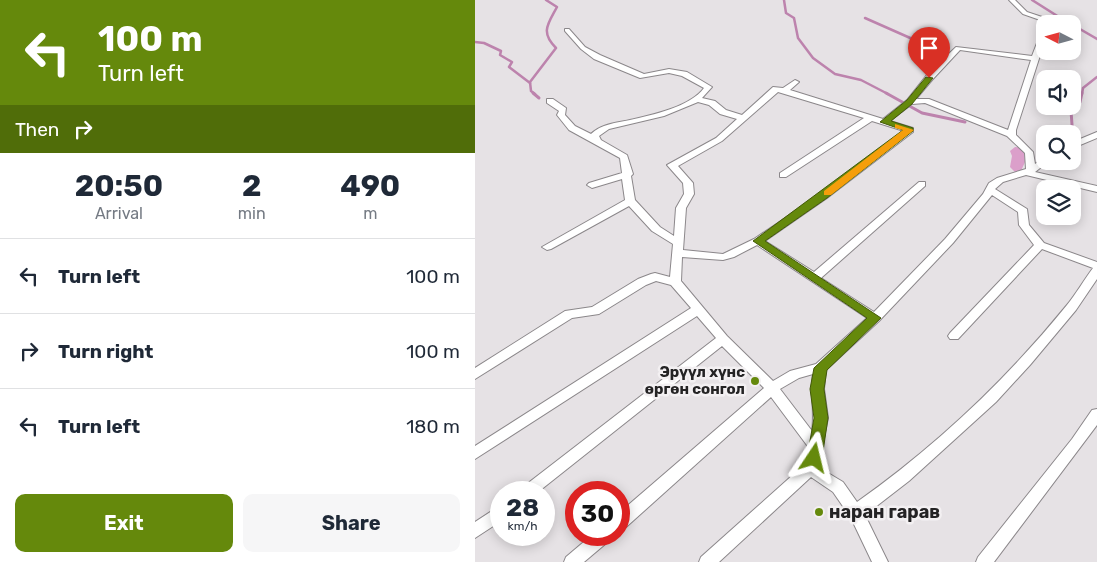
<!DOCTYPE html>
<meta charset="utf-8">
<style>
:root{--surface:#fff;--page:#f6f6f7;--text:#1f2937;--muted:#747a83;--line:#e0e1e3;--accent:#65890c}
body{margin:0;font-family:Rubik,sans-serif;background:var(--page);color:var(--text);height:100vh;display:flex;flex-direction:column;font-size:19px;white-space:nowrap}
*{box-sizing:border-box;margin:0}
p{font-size:16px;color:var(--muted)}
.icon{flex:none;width:28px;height:28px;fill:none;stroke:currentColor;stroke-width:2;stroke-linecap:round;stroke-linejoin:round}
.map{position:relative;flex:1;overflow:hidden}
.sheet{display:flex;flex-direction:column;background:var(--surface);width:475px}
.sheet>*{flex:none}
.guide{background:#65890c;color:#fff;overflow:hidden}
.needle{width:32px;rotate:276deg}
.fabs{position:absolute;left:561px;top:15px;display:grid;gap:10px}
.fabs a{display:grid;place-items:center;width:45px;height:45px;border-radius:10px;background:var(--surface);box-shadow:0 2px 12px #0003;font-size:25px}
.speed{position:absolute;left:15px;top:481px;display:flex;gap:10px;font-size:25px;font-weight:700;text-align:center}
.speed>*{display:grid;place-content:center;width:65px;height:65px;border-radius:50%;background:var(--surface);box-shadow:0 2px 12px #0003;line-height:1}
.speed small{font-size:12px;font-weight:400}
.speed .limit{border:8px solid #d22;background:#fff;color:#111}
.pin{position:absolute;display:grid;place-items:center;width:42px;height:42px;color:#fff;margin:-51px -21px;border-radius:50% 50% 50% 0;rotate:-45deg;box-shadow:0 0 5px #0007}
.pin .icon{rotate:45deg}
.me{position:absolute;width:55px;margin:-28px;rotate:10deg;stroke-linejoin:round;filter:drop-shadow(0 0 4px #0008)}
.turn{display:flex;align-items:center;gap:18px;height:105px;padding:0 15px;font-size:22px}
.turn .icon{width:65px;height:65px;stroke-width:2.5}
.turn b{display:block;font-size:35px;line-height:42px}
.then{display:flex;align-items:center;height:48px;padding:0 15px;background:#0003;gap:10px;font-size:19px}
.eta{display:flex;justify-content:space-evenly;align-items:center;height:85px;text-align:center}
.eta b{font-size:30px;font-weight:700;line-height:35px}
.cta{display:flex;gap:10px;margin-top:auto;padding:10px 15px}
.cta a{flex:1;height:58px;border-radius:10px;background:var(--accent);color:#fff;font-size:20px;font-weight:700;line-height:58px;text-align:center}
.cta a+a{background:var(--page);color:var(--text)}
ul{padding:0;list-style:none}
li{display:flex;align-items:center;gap:15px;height:75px;padding:0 15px;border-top:1px solid var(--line)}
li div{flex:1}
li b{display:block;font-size:19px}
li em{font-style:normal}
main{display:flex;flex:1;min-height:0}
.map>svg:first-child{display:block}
.forest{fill:#db9fca}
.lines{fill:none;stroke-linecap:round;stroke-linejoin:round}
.stream-far1{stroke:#bd83ad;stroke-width:2.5}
.stream{stroke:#bd83ad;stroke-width:3}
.street-casing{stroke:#8b878a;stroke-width:2}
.street{fill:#fff;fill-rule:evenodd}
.route{fill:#65890c;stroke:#425908}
.slow{fill:#f59e0b}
.poi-dot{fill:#65890c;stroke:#f3f0f2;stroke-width:2}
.labels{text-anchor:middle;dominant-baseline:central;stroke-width:5;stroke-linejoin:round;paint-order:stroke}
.poi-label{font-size:15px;font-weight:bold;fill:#242324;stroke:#f3f0f2;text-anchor:end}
.near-poi-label{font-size:18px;font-weight:bold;fill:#242324;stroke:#f3f0f2;text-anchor:start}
</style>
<main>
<section class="sheet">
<div class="guide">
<div class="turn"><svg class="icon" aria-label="left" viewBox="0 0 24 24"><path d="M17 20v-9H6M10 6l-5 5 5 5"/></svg><div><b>100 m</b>Turn left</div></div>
<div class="then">Then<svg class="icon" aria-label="right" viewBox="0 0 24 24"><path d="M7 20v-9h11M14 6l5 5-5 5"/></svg></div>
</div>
<div class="eta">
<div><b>20:50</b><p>Arrival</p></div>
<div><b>2</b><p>min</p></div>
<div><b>490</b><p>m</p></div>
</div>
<ul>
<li><svg class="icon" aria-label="left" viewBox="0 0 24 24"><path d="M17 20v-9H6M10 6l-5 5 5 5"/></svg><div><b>Turn left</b></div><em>100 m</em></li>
<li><svg class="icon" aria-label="right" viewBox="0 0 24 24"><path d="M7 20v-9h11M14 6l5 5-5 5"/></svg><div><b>Turn right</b></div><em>100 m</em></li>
<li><svg class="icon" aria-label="left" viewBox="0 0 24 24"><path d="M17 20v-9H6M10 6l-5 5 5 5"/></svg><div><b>Turn left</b></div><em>180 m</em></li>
</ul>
<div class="cta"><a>Exit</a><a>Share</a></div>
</section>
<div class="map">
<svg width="622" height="562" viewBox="0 0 622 562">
<rect width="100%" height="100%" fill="#e6e2e5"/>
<path class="forest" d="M 540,147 L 549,148 L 550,162 L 546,171 L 540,172 L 535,167 L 537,156 L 535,151 Z"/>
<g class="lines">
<g class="stream-far1">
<path d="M 309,0 L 311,13 L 319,18 L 323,38 L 338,58 L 360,74 L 386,80 L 413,94"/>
<path d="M 557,0 L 595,24"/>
<path d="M 390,18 L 442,41 L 463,55"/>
<path d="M 598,25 L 622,39"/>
<path d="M 0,42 L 9,43 L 26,51 L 25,55 L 37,62 L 34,67 L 55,83"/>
<path d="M 60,94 L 56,91 L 55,82 L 81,48 C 65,32 73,24 82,7 L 71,0"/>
<path d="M 607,94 L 608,88 L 622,77"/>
</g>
<g class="stream">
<path d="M 58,93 L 64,98"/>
<path d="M 411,93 L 447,113 L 490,122"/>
<path d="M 598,138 L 596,111 L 605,102 L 607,93"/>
<path d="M 565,145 L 570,144"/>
</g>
<defs>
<g id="street">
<path d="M 534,0 L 540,0 L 552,12 L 573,19 L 575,24 L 570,24 L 570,25 L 568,21 L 548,14 Z"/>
<path d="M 570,28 L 570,40 L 541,130 L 541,135 L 558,152 L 560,164 L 570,158 L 570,161 L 574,161 L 560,172 L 622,186 L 622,192 L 551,175 L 528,182 L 520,189 L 552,209 L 554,225 L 569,243 L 622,262 L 622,279 L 601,310 L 555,365 L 521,402 L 434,481 L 390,515 L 413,562 L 397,562 L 376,518 L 358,492 L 336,477 L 244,562 L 224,562 L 226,557 L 329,465 L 334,448 L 296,397 L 150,528 L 144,530 L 144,513 L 289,388 L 247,346 L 63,492 L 46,492 L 48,487 L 241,338 L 222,316 L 0,459 L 0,446 L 216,308 L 196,285 L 181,281 L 171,285 L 124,314 L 97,318 L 0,379 L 0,368 L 90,311 L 117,307 L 163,279 L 176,274 L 180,273 L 195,277 L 198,244 L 177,231 L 154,206 L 76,249 L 72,250 L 67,247 L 150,200 L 147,179 L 117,188 L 112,185 L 114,183 L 147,173 L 145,158 L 94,130 L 82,115 L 84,111 L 72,103 L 72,99 L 78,99 L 91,108 L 90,115 L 100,126 L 116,134 C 126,124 141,123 155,120 C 177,115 215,107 229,88 L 207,76 L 194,73 L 165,78 L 119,59 L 106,49 L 90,31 L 90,29 L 94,29 L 110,47 L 125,55 L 169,74 L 194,69 L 212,72 L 237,87 L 227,98 L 240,101 L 251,110 L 267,115 L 298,87 L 308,88 L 320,80 L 324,82 L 315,90 L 408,119 L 432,100 L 451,76 L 481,47 L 557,56 L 567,30 ZM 485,50 L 556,60 L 533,130 L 454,99 L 441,99 L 457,80 ZM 303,92 L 389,118 L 305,173 L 305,177 L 311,177 L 397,121 L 429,131 L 346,194 L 279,239 L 248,254 L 208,250 L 211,208 L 219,194 L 218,183 L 203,166 L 247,141 ZM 223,102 L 234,105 L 245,114 L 262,119 L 241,138 L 192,165 L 208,183 L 209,194 L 201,208 L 199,236 L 185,227 L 160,200 L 156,176 L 158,174 L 152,155 L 126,140 L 124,136 L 134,129 L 189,116 ZM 450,103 L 532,136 L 550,153 L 551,169 L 522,178 L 514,183 L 508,194 L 470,239 L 399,312 L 346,278 L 450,186 L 450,182 L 444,182 L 339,272 L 290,241 L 352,198 L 438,132 L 438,128 L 415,121 L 437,104 ZM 517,195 L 543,212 L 544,225 L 559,245 L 475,333 L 473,336 L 475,339 L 483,339 L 567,249 L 618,268 C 609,280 601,294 592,305 C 531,380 460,447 382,502 L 368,482 L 343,467 L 353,418 L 349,389 L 351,370 L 404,321 L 478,243 ZM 282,245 L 392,318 L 341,364 L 315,371 L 298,381 L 252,336 L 206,281 L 207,257 L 248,260 L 259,257 ZM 338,374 C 335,393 340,412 337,431 L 305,389 L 324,378 Z"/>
<path d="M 622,132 L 622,138 L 598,148 L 598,142 Z"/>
<path d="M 622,409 L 622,425 L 519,562 L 501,562 L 503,557 L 597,439 L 617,410 Z"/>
<path d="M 26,505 L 26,521 L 0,538 L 0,522 Z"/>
<path d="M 117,535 L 137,535 L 135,540 L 109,562 L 89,562 L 91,557 Z"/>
</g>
</defs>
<use href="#street" class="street-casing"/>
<use href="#street" class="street"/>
</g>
<path class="route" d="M 451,77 L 458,78 L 437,104 L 416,121 L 438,128 L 438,131 L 352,198 L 290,241 L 406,318 L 352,370 L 349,389 L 353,418 L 347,458 L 345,462 L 339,464 L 334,462 L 332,458 L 339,418 L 335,389 L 339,368 L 392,318 L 278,241 L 428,130 L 405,122 L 432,100 Z"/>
<path class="slow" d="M 420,124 L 439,130 L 356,195 L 349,195 L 349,191 L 428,130 L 420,128 Z"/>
<g class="poi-dot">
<circle cx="280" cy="381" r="5"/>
<circle cx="344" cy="512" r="5"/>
</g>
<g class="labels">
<g class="poi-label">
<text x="270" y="372">Эрүүл хүнс<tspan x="270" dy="17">өргөн сонгол</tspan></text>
</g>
<g class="near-poi-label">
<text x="354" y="512">наран гарав</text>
</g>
</g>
</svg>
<div class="fabs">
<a><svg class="needle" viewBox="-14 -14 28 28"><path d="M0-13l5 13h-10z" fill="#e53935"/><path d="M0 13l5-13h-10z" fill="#747a83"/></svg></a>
<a><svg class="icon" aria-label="sound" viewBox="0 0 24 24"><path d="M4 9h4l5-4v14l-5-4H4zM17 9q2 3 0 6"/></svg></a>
<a><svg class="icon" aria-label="search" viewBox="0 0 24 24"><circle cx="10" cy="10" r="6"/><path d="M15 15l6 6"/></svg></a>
<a><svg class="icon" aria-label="layers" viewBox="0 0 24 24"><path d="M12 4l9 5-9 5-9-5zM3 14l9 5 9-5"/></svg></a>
</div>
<div class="speed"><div>28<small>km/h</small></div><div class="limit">30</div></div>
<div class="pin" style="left:454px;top:78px;background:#d93025"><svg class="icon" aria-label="arrive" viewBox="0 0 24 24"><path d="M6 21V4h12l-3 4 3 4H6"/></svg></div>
<svg class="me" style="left:339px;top:458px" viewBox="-20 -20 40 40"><path d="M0-17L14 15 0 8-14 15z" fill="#65890c" stroke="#fff" stroke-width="4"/></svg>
</div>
</main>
